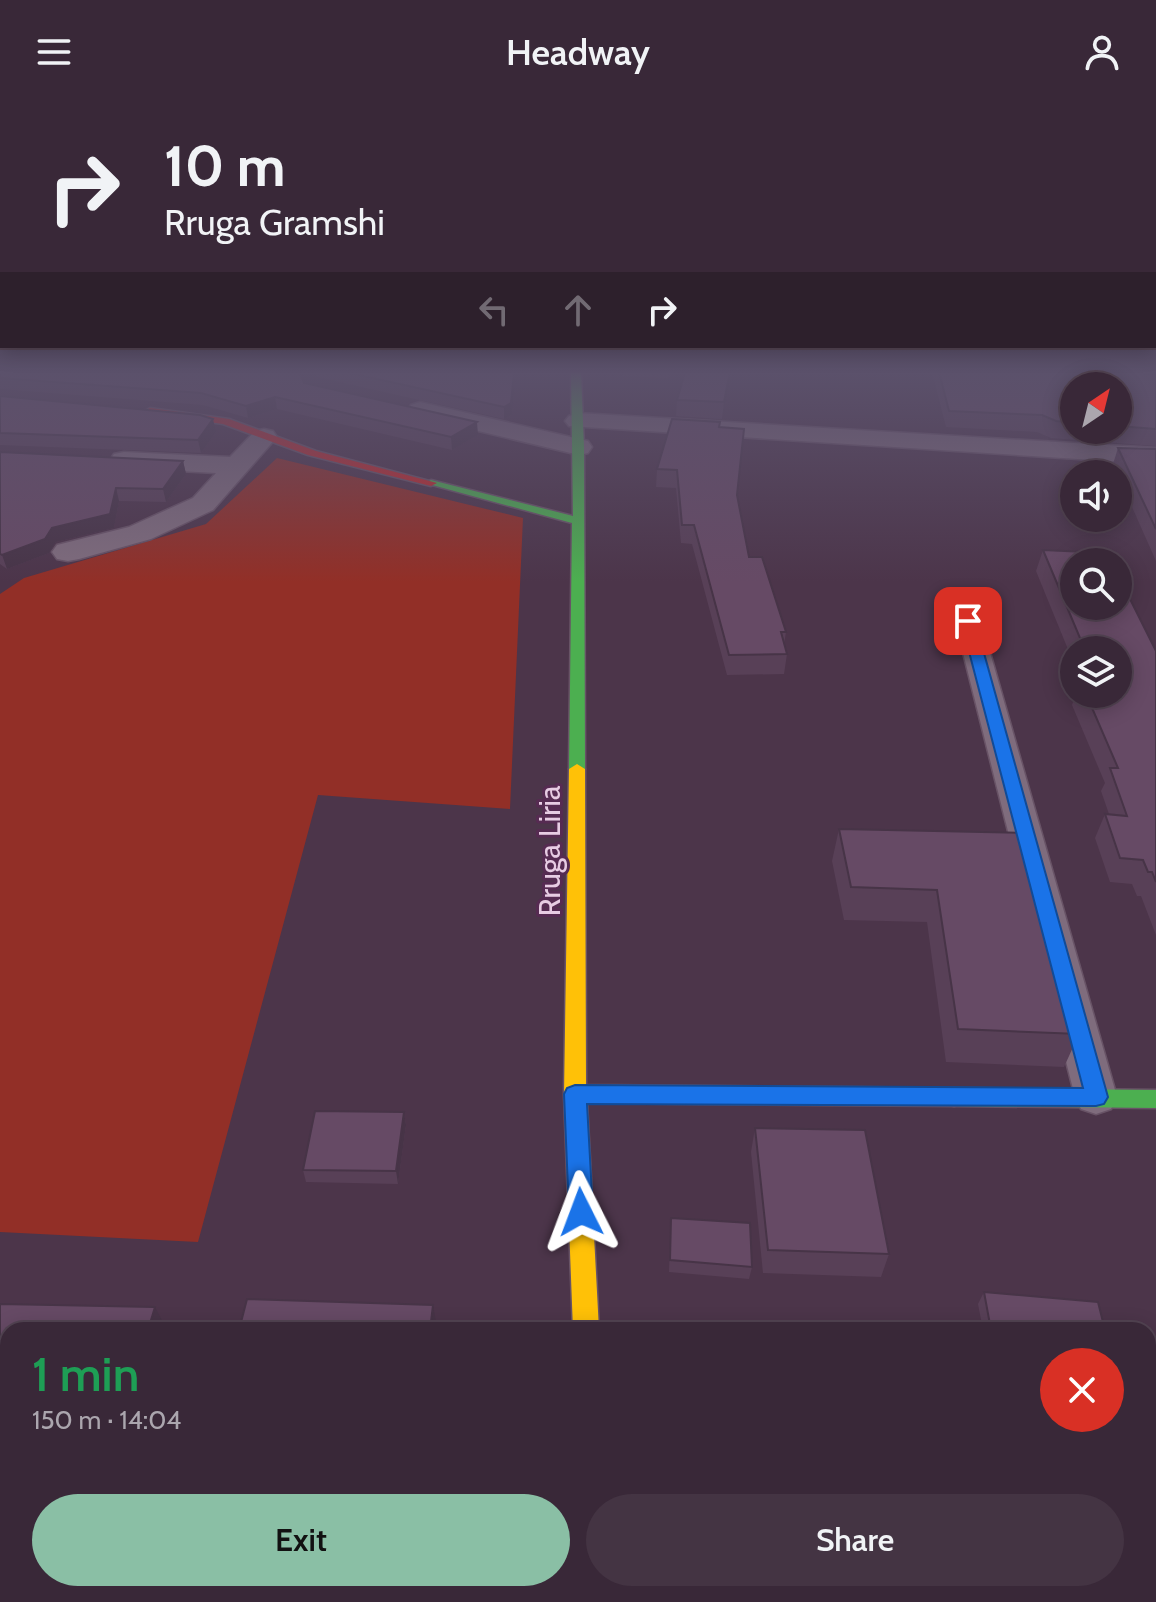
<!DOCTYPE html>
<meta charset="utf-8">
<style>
:root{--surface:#392838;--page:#443443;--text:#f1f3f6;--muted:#aba6ae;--line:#534453;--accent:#8abfa5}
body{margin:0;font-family:Cabin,sans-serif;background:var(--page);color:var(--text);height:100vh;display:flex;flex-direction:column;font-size:30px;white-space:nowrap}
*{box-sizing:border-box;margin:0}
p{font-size:26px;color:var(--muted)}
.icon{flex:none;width:44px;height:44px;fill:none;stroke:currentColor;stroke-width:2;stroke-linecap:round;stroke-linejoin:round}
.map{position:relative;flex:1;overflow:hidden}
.details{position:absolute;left:0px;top:1218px;width:1156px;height:280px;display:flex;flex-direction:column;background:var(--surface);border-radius:24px 24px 0 0;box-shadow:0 4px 20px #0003,0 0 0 2px var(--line)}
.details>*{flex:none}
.banner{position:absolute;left:0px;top:0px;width:1156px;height:244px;box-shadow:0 4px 20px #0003,0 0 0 2px var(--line);background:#392838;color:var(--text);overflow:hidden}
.needle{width:52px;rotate:35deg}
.tools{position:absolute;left:1060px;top:268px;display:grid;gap:16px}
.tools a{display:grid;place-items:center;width:72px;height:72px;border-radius:50%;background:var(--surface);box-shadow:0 4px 20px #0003,0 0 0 2px var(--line);font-size:40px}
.pin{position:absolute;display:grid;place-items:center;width:68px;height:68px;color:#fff;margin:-34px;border-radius:16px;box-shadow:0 4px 12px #0006}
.me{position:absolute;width:88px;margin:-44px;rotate:357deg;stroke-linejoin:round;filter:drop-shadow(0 0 6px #0008)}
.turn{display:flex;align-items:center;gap:28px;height:168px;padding:0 32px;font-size:36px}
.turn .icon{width:104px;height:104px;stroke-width:2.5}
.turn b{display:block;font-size:56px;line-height:68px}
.lanes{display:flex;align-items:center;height:76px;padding:0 32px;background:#0003;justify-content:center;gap:40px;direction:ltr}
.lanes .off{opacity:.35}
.round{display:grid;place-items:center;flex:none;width:84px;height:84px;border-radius:42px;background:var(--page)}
.overview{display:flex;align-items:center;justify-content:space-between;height:136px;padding:0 32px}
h1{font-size:48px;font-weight:600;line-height:60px;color:#1e9e55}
.cta{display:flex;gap:16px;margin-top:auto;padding:16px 32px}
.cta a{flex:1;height:92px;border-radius:48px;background:var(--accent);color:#111;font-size:32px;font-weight:600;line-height:92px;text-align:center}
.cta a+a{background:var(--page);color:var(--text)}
header{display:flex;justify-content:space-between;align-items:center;height:104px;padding:0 32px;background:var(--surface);font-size:36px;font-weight:600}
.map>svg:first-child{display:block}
.green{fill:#922f27}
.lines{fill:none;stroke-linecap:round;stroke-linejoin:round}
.lane-casing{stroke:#685366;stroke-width:3}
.street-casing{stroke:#685366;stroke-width:3}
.fast-casing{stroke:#685366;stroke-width:3}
.slow-casing{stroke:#685366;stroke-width:3}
.jam-casing{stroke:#685366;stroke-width:3}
.lane{fill:#7f6c7d;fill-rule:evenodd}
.street{fill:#7f6c7d;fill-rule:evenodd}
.fast{fill:#4caf50;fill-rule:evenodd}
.slow{fill:#ffc107;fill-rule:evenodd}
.jam{fill:#c62828;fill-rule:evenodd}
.wall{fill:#584057;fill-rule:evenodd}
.shaded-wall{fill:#473447}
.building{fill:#664a65;stroke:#473447;stroke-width:2}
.route{fill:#1a73e8;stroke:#114b97;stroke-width:2}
.labels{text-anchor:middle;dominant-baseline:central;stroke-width:6;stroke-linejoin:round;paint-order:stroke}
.street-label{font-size:30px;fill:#e7cce3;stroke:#562b52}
</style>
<header><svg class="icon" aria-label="menu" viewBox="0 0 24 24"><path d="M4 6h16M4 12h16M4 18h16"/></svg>Headway<svg class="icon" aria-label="person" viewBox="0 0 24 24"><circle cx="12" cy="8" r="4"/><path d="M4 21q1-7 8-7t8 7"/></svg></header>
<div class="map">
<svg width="1156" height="1498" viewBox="0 0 1156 1498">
<rect width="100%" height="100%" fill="#4c354a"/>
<path class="green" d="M 277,354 L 523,414 L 510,705 L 318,691 L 198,1138 L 0,1128 L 0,490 L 24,474 L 206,420 Z"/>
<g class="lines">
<defs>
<path id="lane" d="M 968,509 L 977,511 L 981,517 L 1117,993 L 1111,1005 L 1096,1010 L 1081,1005 L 1075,993 L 955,517 L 959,511 Z"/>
<g id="street">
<path d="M 420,298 L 588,337 L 592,343 L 588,349 L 579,351 L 411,311 L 407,306 L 411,301 Z"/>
<path d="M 578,309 L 1156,344 L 1156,360 L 569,322 L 565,317 L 569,312 Z"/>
<path d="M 264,325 L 273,327 L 277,333 L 213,406 L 151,435 L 79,455 L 68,457 L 57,455 L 52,448 L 57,441 L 129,423 L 193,394 L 216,369 L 124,364 L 114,362 L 110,356 L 114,350 L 124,348 L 230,353 L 255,327 Z"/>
</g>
<g id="fast">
<path d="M 571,268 L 581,268 L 584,343 L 585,665 L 577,670 L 569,665 L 572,419 L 425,379 L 431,376 L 573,412 Z"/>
<path d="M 954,984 L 1156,986 L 1156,1004 L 954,1002 L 946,1000 L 943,993 L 946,986 Z"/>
</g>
<g id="slow">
<path d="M 577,660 L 585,665 L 586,981 L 954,984 L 962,986 L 965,993 L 962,1000 L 954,1002 L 587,999 L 599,1226 L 573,1226 L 564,990 L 569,665 Z"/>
<path d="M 584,1490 L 614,1490 L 615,1498 L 583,1498 Z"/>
</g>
<path id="jam" d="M 150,304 L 229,315 L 316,347 L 437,379 L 431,382 L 308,351 L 223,320 L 146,309 L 145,307 Z"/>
</defs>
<use href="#lane" class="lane-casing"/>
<use href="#street" class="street-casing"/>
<use href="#fast" class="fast-casing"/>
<use href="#slow" class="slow-casing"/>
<use href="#jam" class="jam-casing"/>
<use href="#lane" class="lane"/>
<use href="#street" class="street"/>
<use href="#fast" class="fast"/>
<use href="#slow" class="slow"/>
<use href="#jam" class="jam"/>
</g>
<g class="wall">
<path d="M 0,268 L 516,268 L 512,311 L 504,315 L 317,273 L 306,275 L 304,278 L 478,331 L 452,346 L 277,305 L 248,314 L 203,301 L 0,285 Z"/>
<path d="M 623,268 L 674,268 L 668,274 L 623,272 Z"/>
<path d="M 683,268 L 732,268 L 722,315 L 676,312 L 677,296 L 683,275 L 682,275 Z"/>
<path d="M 932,268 L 1112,268 L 1156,270 L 1156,342 L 1051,334 L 1037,328 L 946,323 ZM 1074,282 L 1118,282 L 1118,326 L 1074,326 Z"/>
<path d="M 0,292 L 216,328 L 201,349 L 0,341 Z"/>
<path d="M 719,323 L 737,392 L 749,453 L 786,528 L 784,541 L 787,550 L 784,570 L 727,571 L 692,440 L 681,439 L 676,384 L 656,383 L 657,365 Z"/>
<path d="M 1118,344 L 1156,345 L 1156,457 L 1113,360 Z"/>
<path d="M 0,348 L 183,357 L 186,370 L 166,398 L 119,397 L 114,424 L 56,438 L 49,449 L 7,465 L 0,460 Z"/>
<path d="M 1043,446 L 1156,547 L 1156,831 L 1141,792 L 1137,792 L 1132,780 L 1110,778 L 1095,734 L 1105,710 L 1109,710 L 1101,687 L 1105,679 L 1072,601 L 1076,590 L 1118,590 L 1118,546 L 1074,546 L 1074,560 L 1036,467 Z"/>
<path d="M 839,725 L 1025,729 L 1079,930 L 1064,963 L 946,958 L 927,818 L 844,816 L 832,757 Z"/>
<path d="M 404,1008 L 406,1021 L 398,1080 L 306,1078 L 303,1066 Z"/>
<path d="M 755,1024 L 889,1150 L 881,1173 L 763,1169 L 751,1048 Z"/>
<path d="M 671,1114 L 752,1163 L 749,1175 L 669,1168 Z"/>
<path d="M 984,1188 L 1105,1226 L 983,1226 L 978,1200 Z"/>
<path d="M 0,1200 L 166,1224 L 165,1226 L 8,1226 L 8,1336 L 0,1336 Z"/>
</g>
<g class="shaded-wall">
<path d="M 301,268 L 316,268 L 317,273 L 306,275 L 301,281 L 300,270 Z"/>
<path d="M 514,268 L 516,268 L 512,311 L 504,315 L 504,303 Z"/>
<path d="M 730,268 L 732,268 L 722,315 L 724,298 Z"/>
<path d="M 275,293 L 277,305 L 248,314 L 246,302 Z"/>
<path d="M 213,315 L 216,328 L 201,349 L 198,336 Z"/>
<path d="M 477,318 L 478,331 L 452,346 L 451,333 Z"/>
<path d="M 183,357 L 186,370 L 166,398 L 163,385 Z"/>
<path d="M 116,384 L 119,397 L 114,424 L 56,438 L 49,449 L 7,465 L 2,451 L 52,424 Z"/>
<path d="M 404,1008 L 406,1021 L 398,1080 L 396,1067 Z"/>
<path d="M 433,1201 L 437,1223 L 437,1226 L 430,1226 Z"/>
<path d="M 155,1203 L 166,1224 L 165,1226 L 148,1226 Z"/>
</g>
<g class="building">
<path d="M 0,268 L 301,268 L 300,270 L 304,279 L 477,318 L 451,333 L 275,293 L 246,302 L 201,289 L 0,274 Z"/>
<path d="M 345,268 L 514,268 L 511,299 L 504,303 Z"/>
<path d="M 685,268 L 730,268 L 724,298 L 677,296 Z"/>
<path d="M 939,268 L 1112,268 L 1156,270 L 1156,325 L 1118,322 L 1118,282 L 1074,282 L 1074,319 L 1056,317 L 1042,311 L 949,307 Z"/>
<path d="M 0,292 L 200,311 L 213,315 L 198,336 L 0,329 Z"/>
<path d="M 672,315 L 720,318 L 719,323 L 744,325 L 737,391 L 749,453 L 762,453 L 786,528 L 781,528 L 787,550 L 729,551 L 694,421 L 682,421 L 677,366 L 657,365 Z"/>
<path d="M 1118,344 L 1156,345 L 1156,425 Z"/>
<path d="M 0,348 L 183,357 L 163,385 L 116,384 L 110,410 L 52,424 L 45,435 L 2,451 L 0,450 Z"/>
<path d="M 1043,446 L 1107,449 L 1111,458 L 1074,458 L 1074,502 L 1118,502 L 1118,471 L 1156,547 L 1156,778 L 1152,768 L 1148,768 L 1143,756 L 1120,754 L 1105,710 L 1127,712 L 1110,664 L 1118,664 L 1086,590 L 1118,590 L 1118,546 L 1085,546 Z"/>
<path d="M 839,725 L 1025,729 L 1079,930 L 958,925 L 937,786 L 851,783 Z"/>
<path d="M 315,1007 L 404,1008 L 396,1067 L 303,1066 Z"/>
<path d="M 755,1024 L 865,1026 L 889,1150 L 768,1146 Z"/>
<path d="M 671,1114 L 750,1119 L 752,1163 L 670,1156 Z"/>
<path d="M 984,1188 L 1098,1198 L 1105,1226 L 991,1226 Z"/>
<path d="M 247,1195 L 433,1201 L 430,1226 L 239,1226 Z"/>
<path d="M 0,1200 L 155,1203 L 148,1226 L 8,1226 L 8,1318 L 0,1318 Z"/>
</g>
<linearGradient id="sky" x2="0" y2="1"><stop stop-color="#2a1d29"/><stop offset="0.56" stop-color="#5b516b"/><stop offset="1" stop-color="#5b516b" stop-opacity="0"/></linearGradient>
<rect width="1156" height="478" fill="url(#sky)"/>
<path class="route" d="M 968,513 L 975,517 L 1108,993 L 1104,1000 L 1096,1002 L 587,1000 L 593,1108 L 589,1116 L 581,1119 L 572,1116 L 569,1108 L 564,990 L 567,984 L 575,981 L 1083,984 L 961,517 Z"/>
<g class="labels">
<g class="street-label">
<text transform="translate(549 747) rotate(-90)">Rruga Liria</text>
</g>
</g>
</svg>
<div class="tools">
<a><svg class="needle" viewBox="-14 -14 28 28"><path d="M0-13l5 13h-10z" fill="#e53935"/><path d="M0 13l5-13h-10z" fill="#aba6ae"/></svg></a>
<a><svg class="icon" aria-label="sound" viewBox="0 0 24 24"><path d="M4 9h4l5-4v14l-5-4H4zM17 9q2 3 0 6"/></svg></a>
<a><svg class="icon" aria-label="search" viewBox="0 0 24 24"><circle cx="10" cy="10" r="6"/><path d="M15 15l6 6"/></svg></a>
<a><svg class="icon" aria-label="layers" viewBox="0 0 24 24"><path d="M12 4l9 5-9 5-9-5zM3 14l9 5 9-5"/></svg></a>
</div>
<div class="pin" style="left:968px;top:517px;background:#d93025"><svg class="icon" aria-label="arrive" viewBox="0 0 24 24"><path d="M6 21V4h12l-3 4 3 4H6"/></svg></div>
<svg class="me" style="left:581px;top:1108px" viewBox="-20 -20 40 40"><path d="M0-17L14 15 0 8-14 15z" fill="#1a73e8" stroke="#fff" stroke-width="4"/></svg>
<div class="banner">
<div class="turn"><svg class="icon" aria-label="right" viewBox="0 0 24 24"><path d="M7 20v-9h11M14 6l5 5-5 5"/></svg><div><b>10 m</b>Rruga Gramshi</div></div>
<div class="lanes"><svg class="icon off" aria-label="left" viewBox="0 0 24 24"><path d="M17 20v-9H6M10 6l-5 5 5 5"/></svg><svg class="icon off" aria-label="ahead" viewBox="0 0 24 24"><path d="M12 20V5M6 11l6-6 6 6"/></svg><svg class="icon" aria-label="right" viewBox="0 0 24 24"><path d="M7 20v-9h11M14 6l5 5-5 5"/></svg></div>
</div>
<section class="details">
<div class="overview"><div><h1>1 min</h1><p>150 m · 14:04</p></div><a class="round" style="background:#d93025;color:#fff"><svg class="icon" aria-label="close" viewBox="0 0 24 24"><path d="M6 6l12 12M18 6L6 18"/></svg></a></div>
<div class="cta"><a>Exit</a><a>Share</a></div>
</section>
</div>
